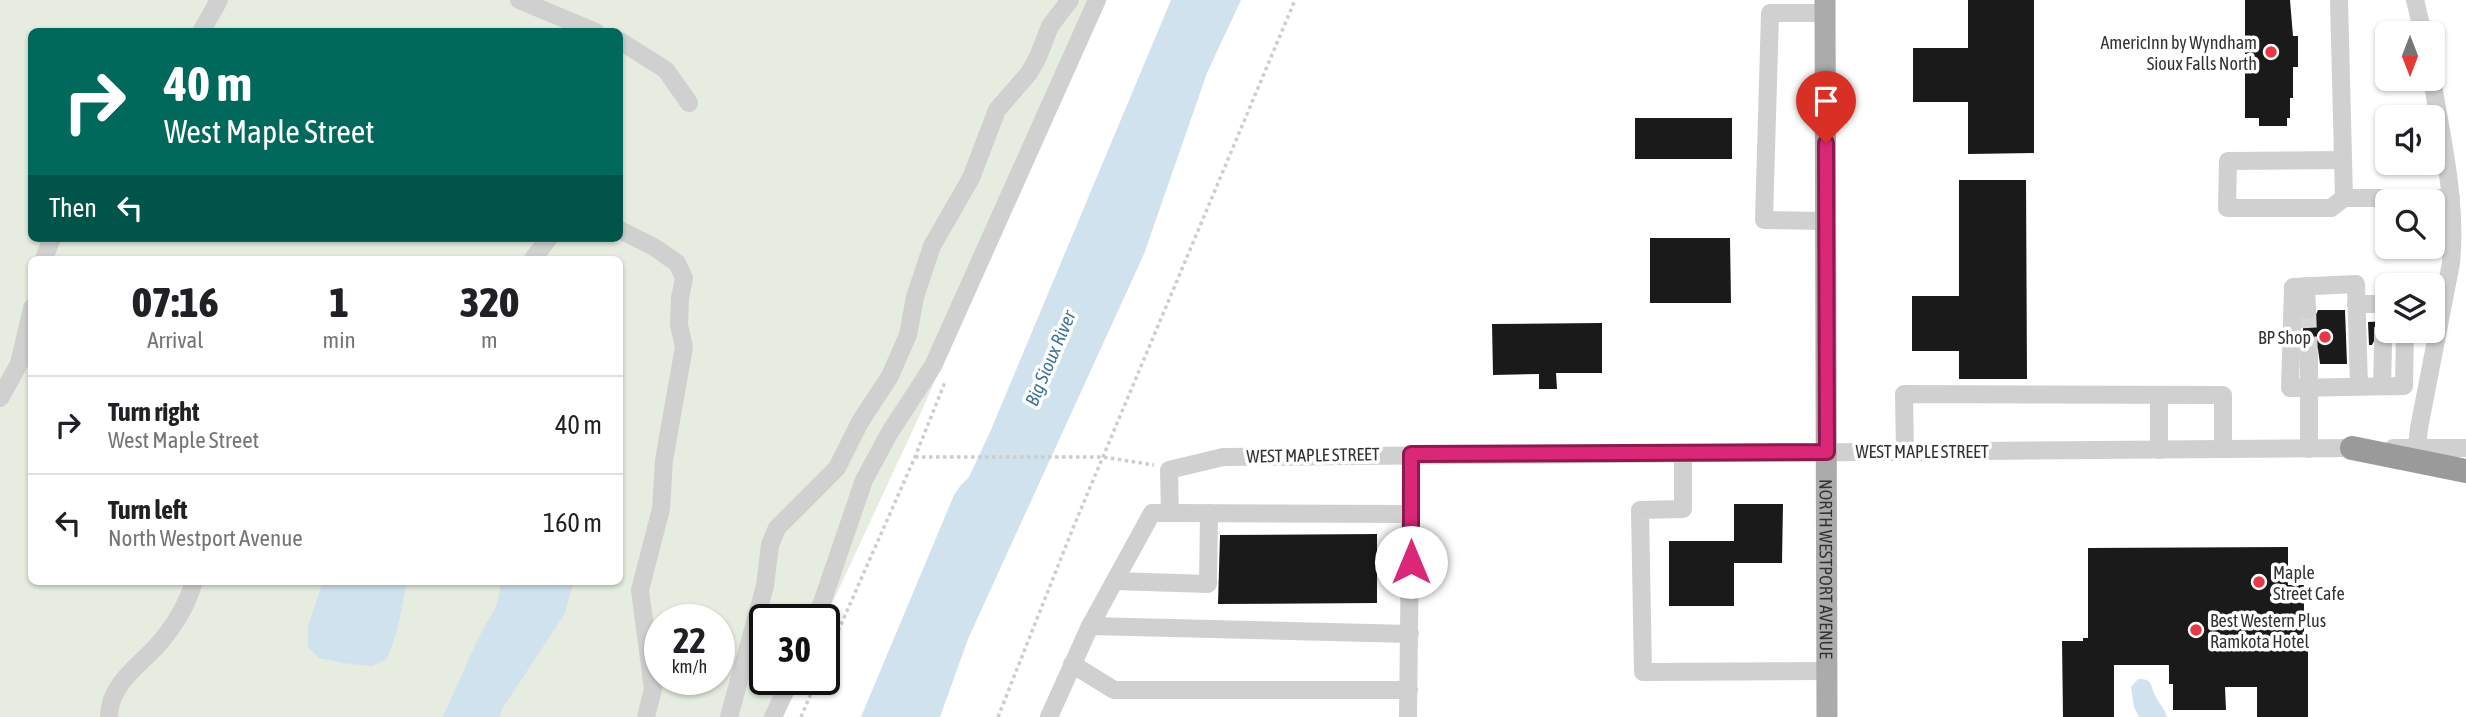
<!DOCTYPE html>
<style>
:root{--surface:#fff;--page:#f6f6f6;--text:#202124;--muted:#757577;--line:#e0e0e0}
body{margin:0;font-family:"Asap Condensed",sans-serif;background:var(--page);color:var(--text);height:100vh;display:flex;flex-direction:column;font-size:26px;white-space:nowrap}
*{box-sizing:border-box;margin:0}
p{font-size:23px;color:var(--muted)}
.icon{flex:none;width:38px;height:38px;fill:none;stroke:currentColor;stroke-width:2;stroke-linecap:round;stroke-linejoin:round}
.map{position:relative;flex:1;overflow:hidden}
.drawer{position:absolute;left:28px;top:256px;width:595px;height:329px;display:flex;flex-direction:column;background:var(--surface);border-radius:10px;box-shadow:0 2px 5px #0004}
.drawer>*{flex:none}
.banner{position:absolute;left:28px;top:28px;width:595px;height:214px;border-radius:10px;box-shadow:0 2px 5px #0004;background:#00695c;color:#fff;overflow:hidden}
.needle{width:46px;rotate:180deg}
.tools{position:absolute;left:2375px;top:21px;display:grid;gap:14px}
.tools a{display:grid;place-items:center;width:70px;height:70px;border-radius:10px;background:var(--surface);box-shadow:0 2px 5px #0004;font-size:35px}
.speed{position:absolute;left:644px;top:604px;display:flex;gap:14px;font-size:35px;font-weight:700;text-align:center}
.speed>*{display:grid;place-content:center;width:91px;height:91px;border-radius:50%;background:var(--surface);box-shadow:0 2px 5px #0004;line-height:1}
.speed small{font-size:18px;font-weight:400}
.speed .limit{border:4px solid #111;border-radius:10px;background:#fff;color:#111}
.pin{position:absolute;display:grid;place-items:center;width:60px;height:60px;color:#fff;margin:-72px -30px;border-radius:50% 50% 50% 0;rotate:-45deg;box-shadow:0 0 7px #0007}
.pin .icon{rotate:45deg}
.me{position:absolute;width:77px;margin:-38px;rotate:0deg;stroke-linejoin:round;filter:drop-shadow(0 0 5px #0008)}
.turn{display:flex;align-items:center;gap:24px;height:147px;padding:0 21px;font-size:32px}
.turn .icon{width:91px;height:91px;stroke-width:2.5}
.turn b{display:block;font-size:49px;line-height:60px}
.then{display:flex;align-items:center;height:66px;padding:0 21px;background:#0003;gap:14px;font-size:26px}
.eta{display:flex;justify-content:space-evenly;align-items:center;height:119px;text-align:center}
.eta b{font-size:42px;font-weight:800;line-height:49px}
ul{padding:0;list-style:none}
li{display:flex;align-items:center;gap:21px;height:98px;padding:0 21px;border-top:2px solid var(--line)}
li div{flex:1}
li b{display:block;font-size:26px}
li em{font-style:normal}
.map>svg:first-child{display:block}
.green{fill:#e6ecdf;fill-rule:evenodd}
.water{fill:#cfe2ee}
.building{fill:#1a1a1a}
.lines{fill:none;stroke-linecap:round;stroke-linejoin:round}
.minor-tunnel{stroke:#d6d6d6;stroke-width:18;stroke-dasharray:18 9;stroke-linecap:butt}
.path{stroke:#cdcdcd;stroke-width:3.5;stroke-dasharray:3.5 3.5;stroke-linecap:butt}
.minor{stroke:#d0d0d0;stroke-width:18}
.major{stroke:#ababab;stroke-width:21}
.highway{stroke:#9a9a9a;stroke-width:24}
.route-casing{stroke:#8e194d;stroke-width:18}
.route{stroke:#db2777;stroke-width:12}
.poi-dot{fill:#e63946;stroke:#fff;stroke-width:2.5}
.labels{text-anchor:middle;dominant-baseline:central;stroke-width:7;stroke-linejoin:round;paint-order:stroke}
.poi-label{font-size:18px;fill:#333;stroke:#fff;text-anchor:end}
.street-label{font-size:18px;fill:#333;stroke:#fff}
.water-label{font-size:19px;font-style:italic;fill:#3f7597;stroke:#fff}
</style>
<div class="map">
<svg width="2466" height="717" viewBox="0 0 2466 717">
<rect width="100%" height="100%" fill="#fff"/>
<path class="green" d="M 0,0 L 1101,0 L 923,408 L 824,621 L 765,620 L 765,679 L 797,679 L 780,717 L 0,717 ZM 32,32 L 620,32 L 620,238 L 32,238 ZM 32,259 L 620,259 L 620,581 L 32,581 ZM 660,620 L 719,620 L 719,679 L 660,679 Z"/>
<g class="water">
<path d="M 1171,0 L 1241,0 L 1207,73 L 1144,254 L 968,639 L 940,717 L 861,717 L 954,495 L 961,485 L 969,477 L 990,432 Z"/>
<path d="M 323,581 L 407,581 L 397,631 L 387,659 L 372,666 L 343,663 L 319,658 L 308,647 L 308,626 Z"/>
<path d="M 500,581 L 574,581 L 564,615 L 502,709 L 500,717 L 442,717 C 456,691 466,663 479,637 C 489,617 502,604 500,581 Z"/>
<path d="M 2138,679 C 2154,678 2150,687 2156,697 C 2161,707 2163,705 2167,717 L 2139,717 L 2134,707 L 2131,687 Z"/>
</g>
<g class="building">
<path d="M 1968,0 L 2034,0 L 2034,153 L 1968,154 L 1968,102 L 1913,102 L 1913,48 L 1968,48 Z"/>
<path d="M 2245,0 L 2290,0 L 2293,36 L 2298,36 L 2298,67 L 2293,67 L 2293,98 L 2290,98 L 2290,118 L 2287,118 L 2287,126 L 2259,126 L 2259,118 L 2245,118 Z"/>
<rect x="1635" y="118" width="97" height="41"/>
<path d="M 1959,180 L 2026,180 L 2027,379 L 1959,379 L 1959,351 L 1912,351 L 1912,296 L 1959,296 Z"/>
<path d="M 1650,238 L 1730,238 L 1731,303 L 1650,303 Z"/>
<path d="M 2318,310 L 2345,310 L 2347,364 L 2320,364 L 2318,349 L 2310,344 L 2303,346 L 2303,321 L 2314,319 Z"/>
<path d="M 2387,321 L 2387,331 L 2394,331 L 2393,341 L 2389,336 L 2383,334 L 2377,335 L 2372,345 L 2369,345 L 2368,322 Z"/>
<path d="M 1602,323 L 1602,373 L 1556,373 L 1557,389 L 1539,389 L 1539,374 L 1493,375 L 1492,324 Z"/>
<path d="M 1734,504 L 1783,504 L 1782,563 L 1734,563 L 1734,606 L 1669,606 L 1669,541 L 1734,541 Z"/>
<path d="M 1377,534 L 1377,603 L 1218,604 L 1220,535 Z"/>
<path d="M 2288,547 L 2288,585 L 2304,585 L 2304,643 L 2308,643 L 2308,717 L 2257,717 L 2257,687 L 2225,687 L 2226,710 L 2173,710 L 2173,684 L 2169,684 L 2169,665 L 2114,665 L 2114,717 L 2063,717 L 2062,641 L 2083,641 L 2083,638 L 2088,638 L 2088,548 Z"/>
</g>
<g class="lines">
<g class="minor-tunnel">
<path d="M 2307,310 L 2309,355"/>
<path d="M 2383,345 L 2383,321"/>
</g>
<g class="path">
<path d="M 915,457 L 1103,457 L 1154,465"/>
<path d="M 824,663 L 915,457 L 945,382"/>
<path d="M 801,717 L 817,679"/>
<path d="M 998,717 L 1073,528 L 1295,0"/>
</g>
<g class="minor">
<path d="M 519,0 L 596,32"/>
<path d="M 2339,0 L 2344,198 L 2451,198"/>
<path d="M 2415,0 L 2423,33"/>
<path d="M 1825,13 L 1770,13 L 1764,220 L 1826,221"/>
<path d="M 201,32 L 219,0"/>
<path d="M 620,41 L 666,70 L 689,103"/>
<path d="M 2343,160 L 2228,161 L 2227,208 L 2331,208 L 2344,198"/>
<path d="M 620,230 L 654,247 L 677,263 L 684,278 L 680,298 L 679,325 L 684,347 L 664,460 L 661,509 L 640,590 L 653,689 L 646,717"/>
<path d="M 44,259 L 52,238"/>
<path d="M 533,259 L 549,238"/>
<path d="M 2306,286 L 2307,310"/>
<path d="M 2356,304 L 2387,304"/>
<path d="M 2309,355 L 2309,449"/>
<path d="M 2359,386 L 2356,284 L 2293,287 L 2290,388 L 2404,386 L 2405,331"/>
<path d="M 2382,386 L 2383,345"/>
<path d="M 2159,395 L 2159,450"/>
<path d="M 0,398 L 19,364 L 32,308"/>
<path d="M 2393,448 L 2466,448"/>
<path d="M 1905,451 L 1904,394 L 2223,395 L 2223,449"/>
<path d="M 1683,453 L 1683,509 L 1640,510 L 1643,672 L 1827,671"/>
<path d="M 2416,458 L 2419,428 L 2451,263 C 2457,201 2442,140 2432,79"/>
<path d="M 1170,513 L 1411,514"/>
<path d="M 1115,581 L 1208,584 L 1209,513"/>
<path d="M 816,620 L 864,480 L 890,432 L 933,366 L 1097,0"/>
<path d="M 1090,626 L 1152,513 L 1170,513 L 1169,470 L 1223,457 L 2365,448"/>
<path d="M 1072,664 L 1114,690 L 1409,690"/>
<path d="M 109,717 C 109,686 136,668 156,647 C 173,628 187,606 194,581"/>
<path d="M 729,717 L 765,586 L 770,545 L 777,528 L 837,468 L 860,422 L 890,376 L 908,335 L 915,297 L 932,246 L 971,178 L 997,110 L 1029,73 L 1038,57 L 1050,26 L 1070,0"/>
<path d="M 773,717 L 791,679"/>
<path d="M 1049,717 L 1090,626 L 1410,634"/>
<path d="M 1408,717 L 1411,454"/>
</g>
<path class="major" id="s1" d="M 1825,0 L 1827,717"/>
<path class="highway" d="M 2352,448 L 2466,471"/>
</g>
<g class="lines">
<defs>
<path id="route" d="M 1411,562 L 1411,454 L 1827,452 L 1826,143"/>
</defs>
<use href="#route" class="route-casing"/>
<use href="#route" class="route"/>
</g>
<g class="poi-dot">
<circle cx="2271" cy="52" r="7"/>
<circle cx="2325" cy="337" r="7"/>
<circle cx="2259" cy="582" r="7"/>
<circle cx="2196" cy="630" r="7"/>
</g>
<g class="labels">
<g class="poi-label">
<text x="2257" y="42">AmericInn by Wyndham<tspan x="2257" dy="21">Sioux Falls North</tspan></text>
<text x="2311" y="337">BP Shop</text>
<text x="2273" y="572" text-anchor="start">Maple<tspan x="2273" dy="21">Street Cafe</tspan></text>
<text x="2210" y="620" text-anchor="start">Best Western Plus<tspan x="2210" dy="21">Ramkota Hotel</tspan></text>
</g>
<g class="street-label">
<text x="1922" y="451">WEST MAPLE STREET</text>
<text transform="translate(1313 455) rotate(-1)">WEST MAPLE STREET</text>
<text stroke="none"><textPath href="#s1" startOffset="569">NORTH WESTPORT AVENUE</textPath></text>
</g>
<g class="water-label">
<text transform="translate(1050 358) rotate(-67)">Big Sioux River</text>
</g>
</g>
</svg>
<div class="tools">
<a><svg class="needle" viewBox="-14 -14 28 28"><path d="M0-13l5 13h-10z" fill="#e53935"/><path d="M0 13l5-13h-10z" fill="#757577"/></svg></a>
<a><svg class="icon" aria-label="sound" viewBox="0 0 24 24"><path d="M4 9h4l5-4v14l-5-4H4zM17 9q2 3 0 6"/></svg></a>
<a><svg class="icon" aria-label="search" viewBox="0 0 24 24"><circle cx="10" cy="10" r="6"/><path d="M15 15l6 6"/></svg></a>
<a><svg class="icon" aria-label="layers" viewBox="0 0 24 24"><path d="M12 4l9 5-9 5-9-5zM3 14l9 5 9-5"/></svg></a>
</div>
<div class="speed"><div>22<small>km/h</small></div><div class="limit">30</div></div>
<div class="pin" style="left:1826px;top:143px;background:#d93025"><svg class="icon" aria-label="arrive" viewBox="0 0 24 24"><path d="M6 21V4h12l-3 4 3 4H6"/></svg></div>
<svg class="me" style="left:1411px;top:562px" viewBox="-20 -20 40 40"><circle r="19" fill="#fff"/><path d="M0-13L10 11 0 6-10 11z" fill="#db2777"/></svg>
<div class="banner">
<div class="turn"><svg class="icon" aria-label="right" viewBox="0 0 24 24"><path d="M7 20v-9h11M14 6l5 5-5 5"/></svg><div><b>40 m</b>West Maple Street</div></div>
<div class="then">Then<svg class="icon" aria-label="left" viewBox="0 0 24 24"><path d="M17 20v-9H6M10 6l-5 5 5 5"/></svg></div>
</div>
<section class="drawer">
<div class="eta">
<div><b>07:16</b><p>Arrival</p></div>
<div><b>1</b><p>min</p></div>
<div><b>320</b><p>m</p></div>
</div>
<ul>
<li><svg class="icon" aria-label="right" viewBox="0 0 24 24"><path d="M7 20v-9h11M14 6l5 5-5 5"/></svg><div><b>Turn right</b><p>West Maple Street</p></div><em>40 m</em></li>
<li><svg class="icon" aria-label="left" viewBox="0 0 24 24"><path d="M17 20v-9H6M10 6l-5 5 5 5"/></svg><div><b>Turn left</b><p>North Westport Avenue</p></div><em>160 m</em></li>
</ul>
</section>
</div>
